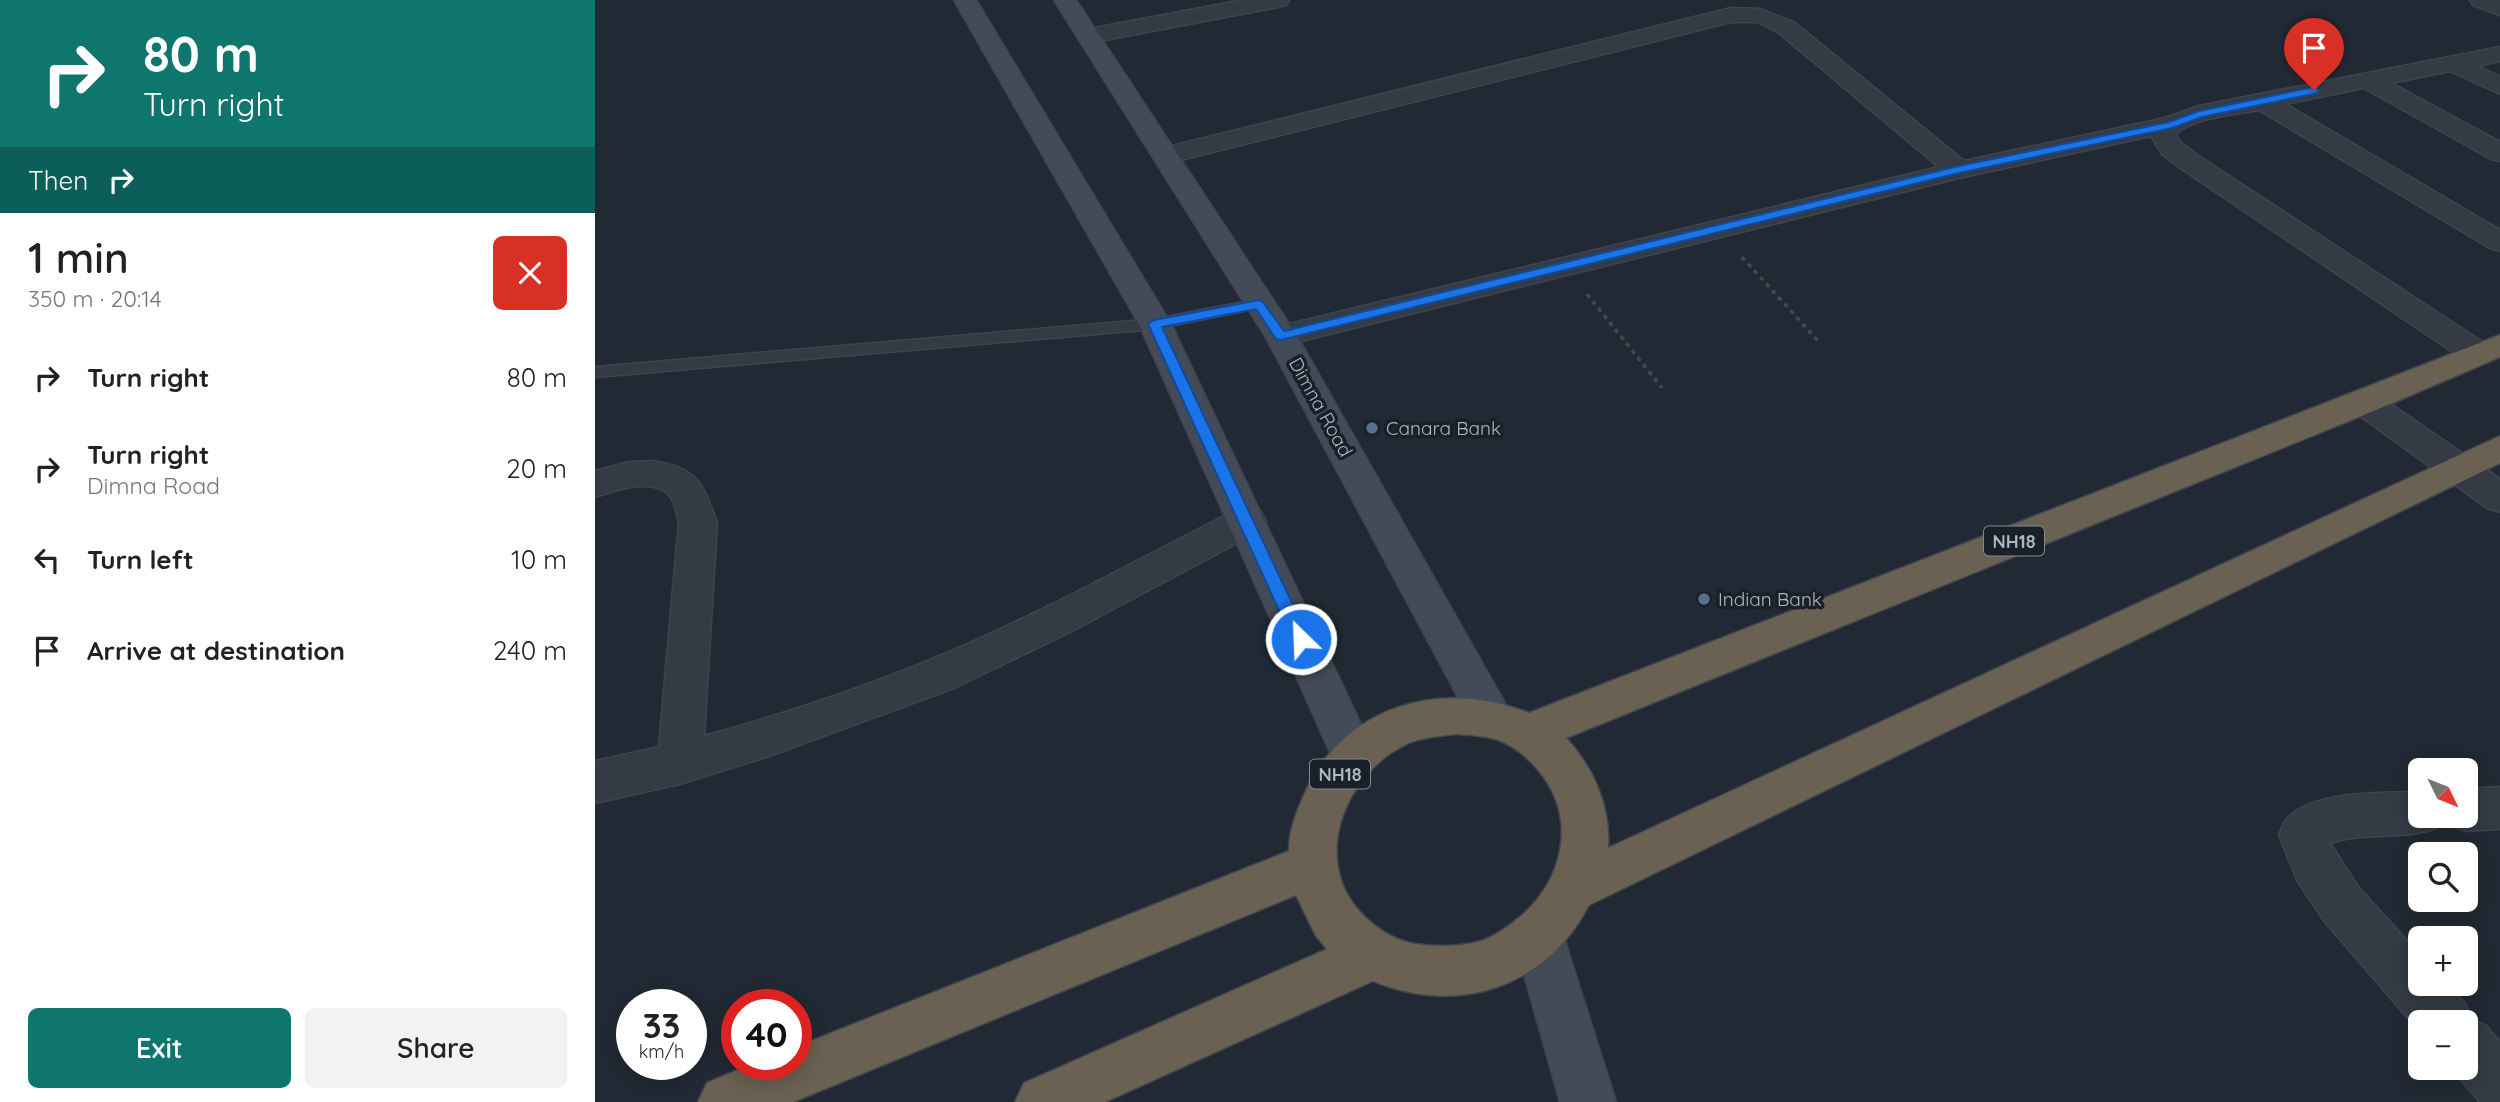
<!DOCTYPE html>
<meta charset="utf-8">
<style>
:root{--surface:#fff;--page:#f2f2f2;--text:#222;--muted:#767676;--accent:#0f766e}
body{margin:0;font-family:Quicksand,sans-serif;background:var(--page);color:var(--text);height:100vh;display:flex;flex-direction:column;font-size:26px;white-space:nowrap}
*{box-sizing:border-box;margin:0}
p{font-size:23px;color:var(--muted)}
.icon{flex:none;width:38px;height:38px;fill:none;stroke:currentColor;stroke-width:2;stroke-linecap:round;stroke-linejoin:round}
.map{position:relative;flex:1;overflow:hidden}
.panel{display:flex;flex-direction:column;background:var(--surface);width:595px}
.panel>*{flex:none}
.top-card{background:#0f766e;color:#fff;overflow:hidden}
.needle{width:46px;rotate:133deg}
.tools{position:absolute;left:1813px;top:758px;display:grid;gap:14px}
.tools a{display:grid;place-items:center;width:70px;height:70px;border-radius:10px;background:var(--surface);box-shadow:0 4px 18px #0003;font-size:35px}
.speed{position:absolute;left:21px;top:989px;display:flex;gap:14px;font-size:35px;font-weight:700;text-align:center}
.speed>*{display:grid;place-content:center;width:91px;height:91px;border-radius:50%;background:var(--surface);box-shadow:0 4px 18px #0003;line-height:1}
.speed small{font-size:18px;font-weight:400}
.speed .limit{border:10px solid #d22;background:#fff;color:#111}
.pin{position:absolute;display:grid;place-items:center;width:60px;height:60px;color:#fff;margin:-72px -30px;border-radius:50% 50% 50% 0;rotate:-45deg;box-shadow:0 0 7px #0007}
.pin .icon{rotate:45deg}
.me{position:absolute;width:77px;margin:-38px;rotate:336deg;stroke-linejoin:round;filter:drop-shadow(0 0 5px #0008)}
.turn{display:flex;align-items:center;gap:24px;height:147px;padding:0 28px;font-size:32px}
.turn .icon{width:91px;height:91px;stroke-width:2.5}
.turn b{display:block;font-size:49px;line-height:60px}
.then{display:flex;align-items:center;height:66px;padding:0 28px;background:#0003;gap:14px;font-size:26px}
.round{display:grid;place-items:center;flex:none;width:74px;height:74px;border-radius:10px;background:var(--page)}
.head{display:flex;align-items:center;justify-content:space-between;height:119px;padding:0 28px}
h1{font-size:42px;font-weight:600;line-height:52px}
.primary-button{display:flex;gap:14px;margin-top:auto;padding:14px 28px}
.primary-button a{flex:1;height:80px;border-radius:10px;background:var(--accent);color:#fff;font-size:28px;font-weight:600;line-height:80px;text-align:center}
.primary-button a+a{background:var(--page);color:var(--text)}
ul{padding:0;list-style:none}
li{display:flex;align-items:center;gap:21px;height:91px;padding:0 28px}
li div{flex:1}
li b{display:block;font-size:26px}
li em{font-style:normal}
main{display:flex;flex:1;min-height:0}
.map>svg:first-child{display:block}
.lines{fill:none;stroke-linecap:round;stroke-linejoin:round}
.lane-casing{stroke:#3e444f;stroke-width:3}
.street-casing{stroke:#3e444f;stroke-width:3}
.secondary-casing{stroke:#3e444f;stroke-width:3}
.highway-casing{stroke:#3f4650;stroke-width:3}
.path{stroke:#3b4d4e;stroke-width:3.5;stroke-dasharray:4.5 4.5;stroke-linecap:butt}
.lane{fill:#343b45;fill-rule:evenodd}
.street{fill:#343b45;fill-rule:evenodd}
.secondary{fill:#434a58;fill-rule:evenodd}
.highway{fill:#6b6152;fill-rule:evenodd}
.route{fill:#1a73e8;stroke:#114b97;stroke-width:2}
.service-dot{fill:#5c6f8a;stroke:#1a202a;stroke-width:2.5}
.labels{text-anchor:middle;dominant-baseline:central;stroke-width:7;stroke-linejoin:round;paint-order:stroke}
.shield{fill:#1a202a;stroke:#828994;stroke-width:2}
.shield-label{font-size:18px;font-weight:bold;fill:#afb6c2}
.street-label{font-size:19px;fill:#afb6c2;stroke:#1a202a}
.poi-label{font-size:19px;fill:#afb6c2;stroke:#1a202a;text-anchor:start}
</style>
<main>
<section class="panel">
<div class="top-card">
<div class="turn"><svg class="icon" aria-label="right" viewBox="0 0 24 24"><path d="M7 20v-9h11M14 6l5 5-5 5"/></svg><div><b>80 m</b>Turn right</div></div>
<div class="then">Then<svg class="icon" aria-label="right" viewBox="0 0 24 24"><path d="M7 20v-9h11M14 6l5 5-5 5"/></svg></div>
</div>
<div class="head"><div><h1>1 min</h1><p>350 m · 20:14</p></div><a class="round" style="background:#d93025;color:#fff"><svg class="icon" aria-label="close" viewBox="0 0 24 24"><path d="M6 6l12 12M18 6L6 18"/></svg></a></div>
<ul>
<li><svg class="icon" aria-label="right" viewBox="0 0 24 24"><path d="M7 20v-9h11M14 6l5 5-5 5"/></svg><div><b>Turn right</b></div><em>80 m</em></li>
<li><svg class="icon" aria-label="right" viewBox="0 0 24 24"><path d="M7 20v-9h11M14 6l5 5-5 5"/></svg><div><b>Turn right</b><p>Dimna Road</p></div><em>20 m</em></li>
<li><svg class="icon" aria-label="left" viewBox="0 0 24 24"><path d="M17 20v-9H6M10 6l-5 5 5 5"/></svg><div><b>Turn left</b></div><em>10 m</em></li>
<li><svg class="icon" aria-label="arrive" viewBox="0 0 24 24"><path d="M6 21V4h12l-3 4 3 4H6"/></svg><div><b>Arrive at destination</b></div><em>240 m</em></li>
</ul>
<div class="primary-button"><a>Exit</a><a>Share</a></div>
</section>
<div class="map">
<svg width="1905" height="1102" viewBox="0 0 1905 1102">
<rect width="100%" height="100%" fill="#212934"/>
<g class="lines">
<defs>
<path id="lane" d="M 664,299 L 672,304 L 669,307 L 560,329 L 0,377 L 0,367 L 560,319 Z"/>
<g id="street">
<path d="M 648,0 L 694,0 L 691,5 L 683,7 L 494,43 L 486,41 L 482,36 L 486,31 L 494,29 Z"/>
<path d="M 1875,0 L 1905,0 L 1905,15 L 1878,5 Z"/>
<path d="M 1136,8 L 1165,9 L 1200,23 L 1369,161 L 1570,118 L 1604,106 L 1905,47 L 1905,61 L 1882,66 L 1905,77 L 1905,94 L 1855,71 L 1796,83 L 1905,142 L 1905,161 L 1896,159 L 1769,88 L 1690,104 L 1905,230 L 1905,251 L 1895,248 L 1664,110 C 1642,114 1595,118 1581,135 L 1586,143 L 1602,155 L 1895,347 L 1899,354 L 1895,361 L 1883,365 L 1871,361 L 1584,167 L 1567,154 L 1556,136 L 1364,178 L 686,346 L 675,343 L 670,336 L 675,329 L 686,326 L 1344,167 L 1184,33 L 1163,22 L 1136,22 L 570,164 L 561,162 L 557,156 L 561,150 Z"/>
<path d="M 1769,390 L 1781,394 L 1905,479 L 1905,512 L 1892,508 L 1757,410 L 1752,402 L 1757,394 Z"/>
<path d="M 58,461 C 103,468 107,483 122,522 L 109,736 C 197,712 283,683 366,647 C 459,606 548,557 639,511 L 652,507 L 665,511 L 671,521 L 665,531 L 475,632 L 359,688 L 174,756 L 85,784 L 0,803 L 0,761 L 64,747 L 84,522 C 81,514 80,502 75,496 C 59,476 19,491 0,497 L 0,471 L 34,462 Z"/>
<path d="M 1905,787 L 1905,829 L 1871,831 L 1855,825 L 1850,816 L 1871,816 L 1871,789 Z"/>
<path d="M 1825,792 L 1825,816 L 1847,816 L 1841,828 C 1807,841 1769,831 1735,843 L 1764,888 L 1825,955 L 1825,984 L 1851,984 L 1870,1003 L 1876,1020 L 1890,1025 L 1905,1042 L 1905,1102 L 1885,1102 L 1856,1068 L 1871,1068 L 1871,1022 L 1825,1022 L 1825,1032 L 1730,922 L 1703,882 L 1684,835 C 1686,831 1688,823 1691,820 C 1715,790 1791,793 1825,792 Z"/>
</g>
<g id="secondary">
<path d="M 359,0 L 381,0 L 576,324 L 781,756 L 775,770 L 759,776 L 743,770 L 544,324 Z"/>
<path d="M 459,0 L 481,0 L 702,336 L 911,705 L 918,718 L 911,731 L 896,737 L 881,731 L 670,336 Z"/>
<path d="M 943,910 L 961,917 L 968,935 L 1021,1102 L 965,1102 L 918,935 L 925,917 Z"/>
</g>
<path id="highway" d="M 1905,335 L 1905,357 L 1781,410 L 971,738 C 998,767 1016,807 1013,848 L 1905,436 L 1905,463 L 994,905 C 951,988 862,1016 778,981 L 510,1102 L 420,1102 L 429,1083 L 732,949 L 721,936 L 701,895 L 198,1102 L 103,1102 L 112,1083 L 157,1064 L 201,1064 L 201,1047 L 694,851 C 694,831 701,813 709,795 C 748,705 847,678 934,713 ZM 861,734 C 876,735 894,736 908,742 C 924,749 937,762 948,776 C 982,823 967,881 925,917 C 914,926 902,935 889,940 C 869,947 842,947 821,944 C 801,941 785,931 770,917 C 713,863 749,772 814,743 C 828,737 846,736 861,734 Z"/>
</defs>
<use href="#lane" class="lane-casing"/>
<use href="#street" class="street-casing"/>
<use href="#secondary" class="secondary-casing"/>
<use href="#highway" class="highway-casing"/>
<g class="path">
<path d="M 1147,257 L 1224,342"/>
<path d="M 992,294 L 1067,388"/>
</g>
<use href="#lane" class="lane"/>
<use href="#street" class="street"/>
<use href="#secondary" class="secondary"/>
<use href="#highway" class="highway"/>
</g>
<path class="route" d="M 1719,87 L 1724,90 L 1723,93 L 1607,117 L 1577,128 L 1364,173 L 686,340 L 681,339 L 661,309 L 567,327 L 714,639 L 712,644 L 700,644 L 697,639 L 553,324 L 559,320 L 664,300 L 668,302 L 689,331 L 1364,166 L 1574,122 L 1604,111 Z"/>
<g class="service-dot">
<circle cx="777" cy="428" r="7"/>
<circle cx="1109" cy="599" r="7"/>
</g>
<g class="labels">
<g class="shield">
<rect x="1389" y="526.5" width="60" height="29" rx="5"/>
<rect x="715" y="759.5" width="60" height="29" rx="5"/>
</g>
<g class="shield-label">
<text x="1419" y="541">NH18</text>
<text x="745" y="774">NH18</text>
</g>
<g class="street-label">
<text transform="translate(726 407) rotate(61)">Dimna Road</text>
</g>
<g class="poi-label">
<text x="791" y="428">Canara Bank</text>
<text x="1123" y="599">Indian Bank</text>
</g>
</g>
</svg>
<div class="tools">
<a><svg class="needle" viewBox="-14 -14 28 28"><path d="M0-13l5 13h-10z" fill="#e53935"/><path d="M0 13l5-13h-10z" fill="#767676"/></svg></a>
<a><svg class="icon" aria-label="search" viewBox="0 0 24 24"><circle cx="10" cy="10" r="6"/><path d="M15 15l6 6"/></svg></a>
<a>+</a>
<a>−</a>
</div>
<div class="speed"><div>33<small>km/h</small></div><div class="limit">40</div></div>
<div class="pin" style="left:1719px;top:90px;background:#d93025"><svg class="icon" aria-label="arrive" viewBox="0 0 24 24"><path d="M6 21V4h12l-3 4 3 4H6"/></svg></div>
<svg class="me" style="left:706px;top:639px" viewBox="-20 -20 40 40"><circle r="17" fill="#1a73e8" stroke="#fff" stroke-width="3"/><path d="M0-11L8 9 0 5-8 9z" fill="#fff"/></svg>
</div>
</main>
